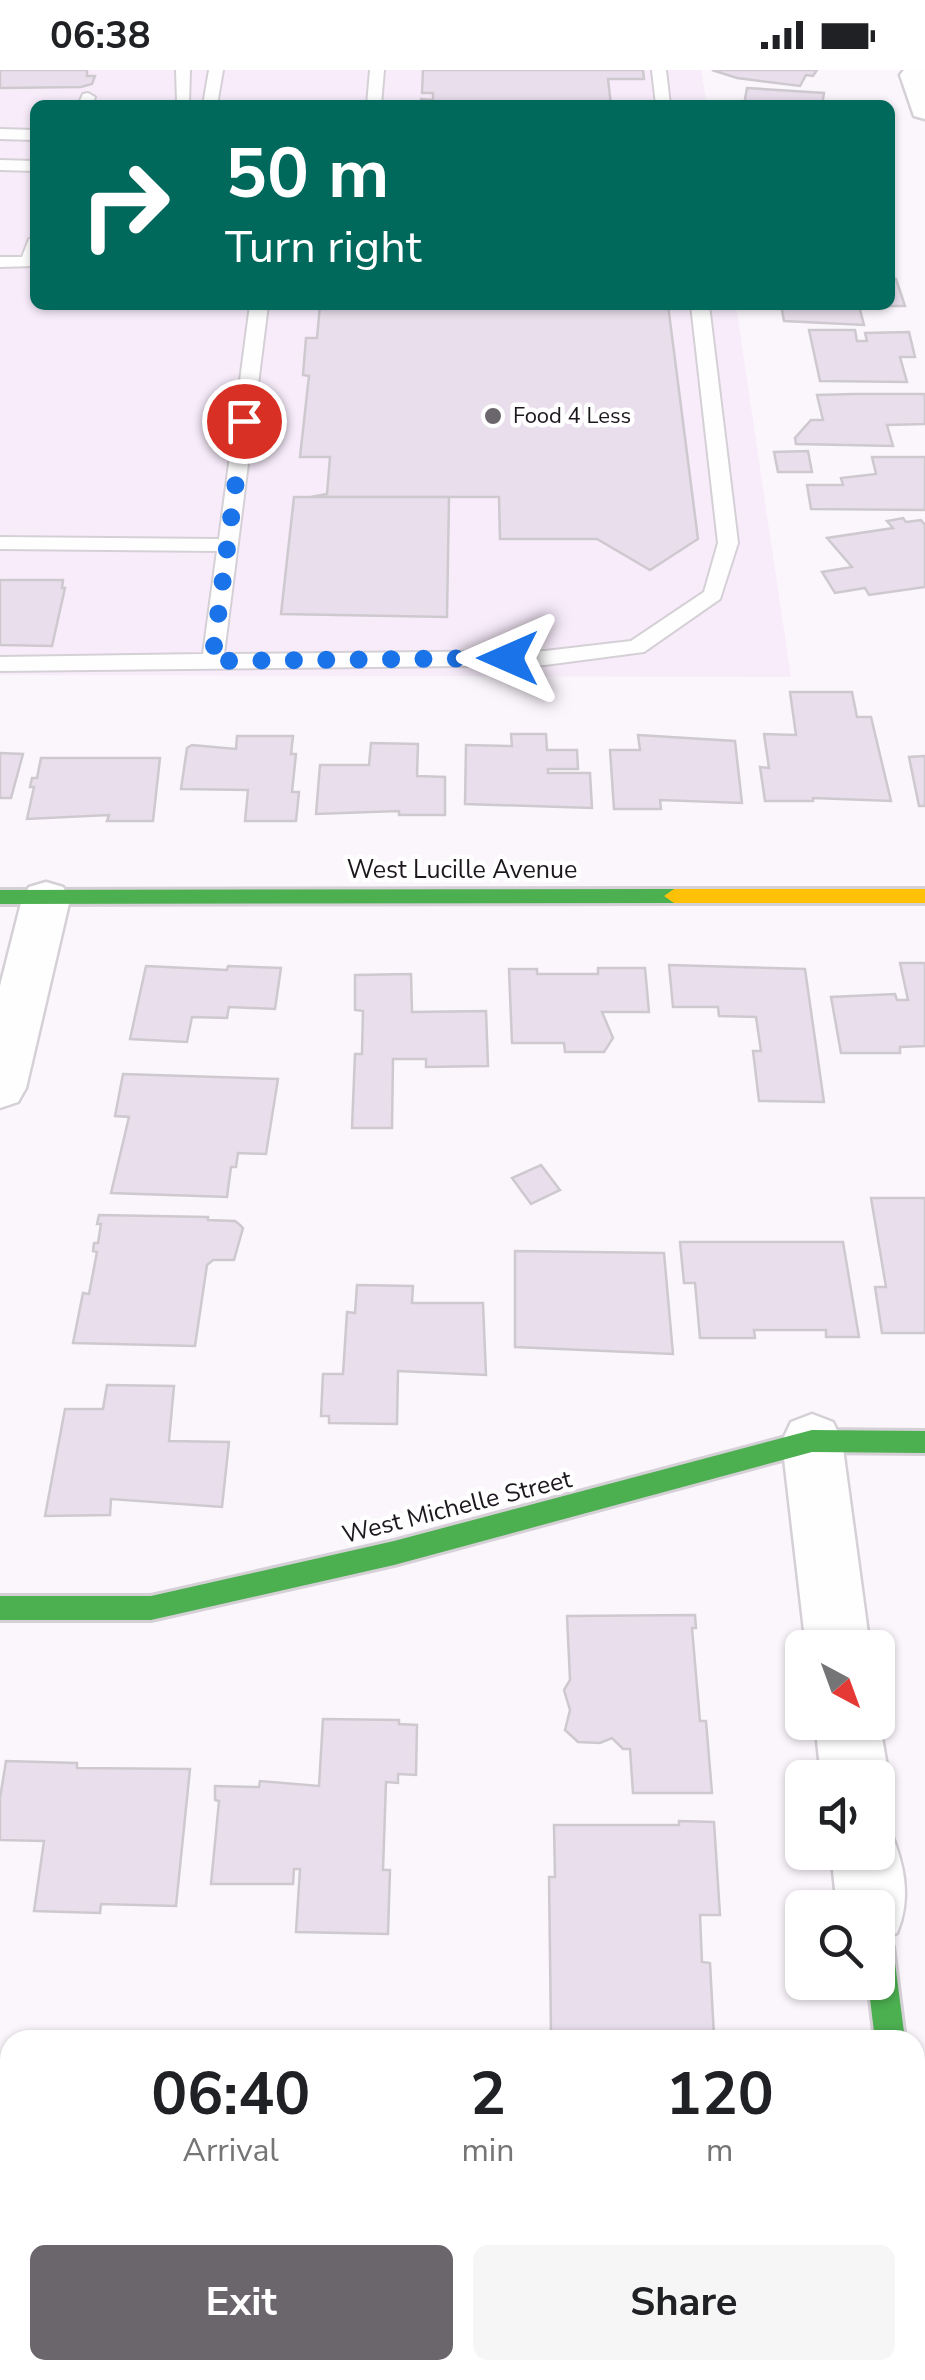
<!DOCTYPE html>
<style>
:root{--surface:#fff;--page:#f6f6f6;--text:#202124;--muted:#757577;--accent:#6b666c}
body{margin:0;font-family:"Nunito Sans",sans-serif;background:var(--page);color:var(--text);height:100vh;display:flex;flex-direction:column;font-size:38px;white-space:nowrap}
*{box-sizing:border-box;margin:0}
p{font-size:32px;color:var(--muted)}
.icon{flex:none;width:55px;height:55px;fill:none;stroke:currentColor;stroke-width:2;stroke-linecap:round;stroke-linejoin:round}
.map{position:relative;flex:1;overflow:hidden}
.details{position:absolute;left:0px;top:1960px;width:925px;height:350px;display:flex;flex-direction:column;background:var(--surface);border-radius:30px 30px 0 0;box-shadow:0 2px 8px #0004}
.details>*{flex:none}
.top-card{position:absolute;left:30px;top:30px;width:865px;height:210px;border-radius:15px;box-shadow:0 2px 8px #0004;background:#00695c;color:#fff;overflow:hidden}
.needle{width:65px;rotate:139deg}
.buttons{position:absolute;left:785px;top:1560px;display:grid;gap:20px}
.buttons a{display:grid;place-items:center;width:110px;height:110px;border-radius:15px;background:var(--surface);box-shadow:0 2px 8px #0004;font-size:50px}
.pin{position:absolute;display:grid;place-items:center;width:85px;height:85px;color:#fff;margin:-42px;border:5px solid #fff;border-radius:50%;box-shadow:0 2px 10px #0007}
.me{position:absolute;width:110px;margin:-55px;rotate:270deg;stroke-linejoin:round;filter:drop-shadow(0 0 8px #0008)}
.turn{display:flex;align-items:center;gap:35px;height:210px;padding:0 30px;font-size:45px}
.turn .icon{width:130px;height:130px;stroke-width:2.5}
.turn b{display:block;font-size:70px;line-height:85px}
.eta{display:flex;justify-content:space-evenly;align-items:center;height:170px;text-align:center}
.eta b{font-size:60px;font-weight:700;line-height:70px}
.action{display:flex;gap:20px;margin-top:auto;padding:20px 30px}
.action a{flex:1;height:115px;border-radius:15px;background:var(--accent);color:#fff;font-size:40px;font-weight:700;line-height:115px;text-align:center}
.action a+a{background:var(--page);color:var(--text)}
.status{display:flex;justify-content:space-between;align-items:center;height:70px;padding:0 50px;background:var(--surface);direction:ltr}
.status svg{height:28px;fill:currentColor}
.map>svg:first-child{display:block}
.built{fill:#f8ecfb}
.building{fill:#e9deec;stroke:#cec9cf;stroke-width:2.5}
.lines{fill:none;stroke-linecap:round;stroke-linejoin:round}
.lane-casing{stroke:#d5d0d6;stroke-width:4}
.street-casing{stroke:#d5d0d6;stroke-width:5}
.fast-casing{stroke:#d5d0d6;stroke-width:6}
.slow-casing{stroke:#d5d0d6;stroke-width:6}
.lane{fill:#fefeff;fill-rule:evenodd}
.street{fill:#fefeff;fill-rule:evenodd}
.fast{fill:#4caf50;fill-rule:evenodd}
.slow{fill:#ffc107;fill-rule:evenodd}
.route{stroke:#1a73e8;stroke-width:18;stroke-dasharray:0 32.4}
.poi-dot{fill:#6b666c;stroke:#fff;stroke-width:4}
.labels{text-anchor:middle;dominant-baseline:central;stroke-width:9;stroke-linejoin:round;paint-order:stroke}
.far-poi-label{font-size:22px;fill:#1d181e;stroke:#fff;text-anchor:start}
.street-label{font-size:25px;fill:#1d181e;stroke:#fff}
</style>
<div class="status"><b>06:38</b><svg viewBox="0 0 49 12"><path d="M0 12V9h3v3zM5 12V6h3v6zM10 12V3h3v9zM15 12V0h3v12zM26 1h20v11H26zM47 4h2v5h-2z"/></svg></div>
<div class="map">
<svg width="925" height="2310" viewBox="0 0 925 2310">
<rect width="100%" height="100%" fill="#fbf6fc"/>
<path class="built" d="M 0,0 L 701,0 L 707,35 L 35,35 L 35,235 L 736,235 L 791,607 L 0,605 Z"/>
<g class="building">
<path d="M 0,0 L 87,0 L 87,6 L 95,6 L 92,14 L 81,17 L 0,18 Z"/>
<path d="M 423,0 L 643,0 L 644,9 L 608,9 L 611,35 L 421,35 L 421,29 L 433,30 L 433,23 L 422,23 Z"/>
<path d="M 712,0 L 817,0 L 813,6 L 806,5 L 800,16 L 737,8 Z"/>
<path d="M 747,18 L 824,23 L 822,35 L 744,35 Z"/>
<path d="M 890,209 L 896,209 L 905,236 L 859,236 L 864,255 L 784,251 L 781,235 L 890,235 Z"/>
<path d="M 320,235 L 668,235 L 698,469 L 650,500 L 597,469 L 500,469 L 499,427 L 311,427 L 327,424 L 330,387 L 300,387 L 309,306 L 303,305 L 306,268 L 317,268 Z"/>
<path d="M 809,260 L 855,260 L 857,271 L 867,271 L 865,263 L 909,262 L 915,287 L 900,287 L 907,312 L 820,311 Z"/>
<path d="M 853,324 L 925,324 L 925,354 L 887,355 L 893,376 L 796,374 L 795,368 L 811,350 L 823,350 L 817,325 Z"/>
<path d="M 808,381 L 812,402 L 778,402 L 774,382 Z"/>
<path d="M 872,387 L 925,387 L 925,440 L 811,439 L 807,415 L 843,415 L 841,408 L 876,404 Z"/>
<path d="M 294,427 L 449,427 L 447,547 L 281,544 Z"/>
<path d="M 903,448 L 906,452 L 921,450 L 925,455 L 925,517 L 869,525 L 865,518 L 835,523 L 822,502 L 852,497 L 827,468 L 893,458 L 887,451 Z"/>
<path d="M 0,510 L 63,510 L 62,518 L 65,518 L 52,576 L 0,575 Z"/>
<path d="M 790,622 L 852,622 L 857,647 L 871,647 L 891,731 L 813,728 L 813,731 L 765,731 L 760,697 L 769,698 L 764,664 L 796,665 Z"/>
<path d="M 511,664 L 546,664 L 547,680 L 577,680 L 578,699 L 548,699 L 548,703 L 590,703 L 592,738 L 465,734 L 466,675 L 512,676 Z"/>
<path d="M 638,665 L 735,671 L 742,733 L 660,730 L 661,739 L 614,739 L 610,680 L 640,680 Z"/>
<path d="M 237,666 L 293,666 L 291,684 L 296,684 L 292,722 L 299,722 L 296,751 L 245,751 L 248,720 L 181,719 L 187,678 L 192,675 L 236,679 Z"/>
<path d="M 371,673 L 418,674 L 417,706 L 445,707 L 445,745 L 399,745 L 399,741 L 316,744 L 320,695 L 369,695 Z"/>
<path d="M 0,683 L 23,684 L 11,728 L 0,728 Z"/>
<path d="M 925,686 L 925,736 L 919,736 L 909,687 Z"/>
<path d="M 41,688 L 160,688 L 153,751 L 107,751 L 109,745 L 27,749 L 34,717 L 30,717 L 32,708 L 37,708 Z"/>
<path d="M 900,893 L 925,893 L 925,976 L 900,977 L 900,983 L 841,983 L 831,927 L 895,924 L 897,930 L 908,930 Z"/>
<path d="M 669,895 L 805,899 L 824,1032 L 759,1031 L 753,981 L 761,981 L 756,947 L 719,946 L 718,937 L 673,937 Z"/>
<path d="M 146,896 L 227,900 L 228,896 L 281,898 L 275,939 L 229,937 L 227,948 L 192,947 L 187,972 L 130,969 Z"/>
<path d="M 598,898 L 645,898 L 649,942 L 602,942 L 613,968 L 604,982 L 565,982 L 564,973 L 512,973 L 509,899 L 537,899 L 537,904 L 598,904 Z"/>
<path d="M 411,904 L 412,942 L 486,941 L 488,996 L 426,997 L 426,989 L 393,989 L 392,1058 L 352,1058 L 355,984 L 362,984 L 363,941 L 355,940 L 355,905 Z"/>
<path d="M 123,1004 L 278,1009 L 266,1084 L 238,1083 L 236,1097 L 231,1097 L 227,1127 L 111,1123 L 129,1047 L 115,1046 Z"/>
<path d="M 541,1095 L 560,1120 L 531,1134 L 512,1108 Z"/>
<path d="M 871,1128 L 925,1128 L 925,1263 L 882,1263 L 875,1217 L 886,1217 Z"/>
<path d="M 99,1145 L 208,1147 L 208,1150 L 235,1151 L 240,1155 L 243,1158 L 234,1190 L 213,1190 L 207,1195 L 195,1276 L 73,1273 L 83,1223 L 89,1224 L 97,1182 L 93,1181 L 94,1173 L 98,1173 L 101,1154 L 97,1154 Z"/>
<path d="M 680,1172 L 843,1172 L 859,1267 L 826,1267 L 826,1260 L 754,1260 L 755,1268 L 700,1268 L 695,1213 L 684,1213 Z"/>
<path d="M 515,1181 L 664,1183 L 673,1284 L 515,1277 Z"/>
<path d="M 357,1215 L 413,1216 L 412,1233 L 483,1233 L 486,1305 L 398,1301 L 397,1354 L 329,1353 L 329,1346 L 321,1346 L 323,1304 L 343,1304 L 347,1242 L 355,1243 Z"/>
<path d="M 107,1315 L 174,1316 L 169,1371 L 229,1372 L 222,1437 L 111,1429 L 110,1445 L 45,1446 L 65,1339 L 103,1339 Z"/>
<path d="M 695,1545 L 696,1558 L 692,1558 L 700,1651 L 706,1651 L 712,1723 L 633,1723 L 630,1679 L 623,1679 L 612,1668 L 600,1673 L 578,1672 L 565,1660 L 570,1640 L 564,1620 L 570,1610 L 567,1546 Z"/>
<path d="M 323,1649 L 399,1650 L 399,1654 L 417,1655 L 416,1705 L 398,1704 L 398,1713 L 386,1712 L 383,1800 L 390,1800 L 388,1864 L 296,1862 L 300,1799 L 294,1799 L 293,1814 L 211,1814 L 219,1731 L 215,1730 L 215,1716 L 259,1717 L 260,1711 L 319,1716 Z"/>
<path d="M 6,1691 L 77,1693 L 77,1698 L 190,1699 L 176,1836 L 101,1834 L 100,1843 L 34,1841 L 44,1771 L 0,1770 L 0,1728 Z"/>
<path d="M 679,1751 L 714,1752 L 720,1845 L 700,1845 L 702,1892 L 710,1893 L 714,1966 L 551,1964 L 549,1807 L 555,1807 L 554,1755 L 679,1755 Z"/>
<path d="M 0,2062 L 10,2062 L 10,2157 L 0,2228 Z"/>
<path d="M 0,2259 L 10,2259 L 10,2300 L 130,2300 L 129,2310 L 0,2310 Z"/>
<path d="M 170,2300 L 375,2300 L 374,2310 L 169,2310 Z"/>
<path d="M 580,2300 L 695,2300 L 695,2310 L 581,2310 Z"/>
</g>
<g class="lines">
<defs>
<g id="lane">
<path d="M 176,0 L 190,0 L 189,34 L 177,31 Z"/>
<path d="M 209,0 L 223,0 L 217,35 L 203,35 Z"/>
<path d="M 370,0 L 384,0 L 381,35 L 367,35 Z"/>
<path d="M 652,0 L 666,0 L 670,35 L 656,35 Z"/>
<path d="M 88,23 L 95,27 L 92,35 L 78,35 L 83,24 Z"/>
<path d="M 0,59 L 35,60 L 35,70 L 0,69 Z"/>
<path d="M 0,90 L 35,91 L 35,101 L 0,100 Z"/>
<path d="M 35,168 L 34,196 L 0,197 L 0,187 L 22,187 L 29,169 Z"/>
<path d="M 250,235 L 268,235 L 224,584 L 545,581 L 631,571 L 704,522 L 718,473 L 691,235 L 709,235 L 738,473 L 720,529 L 644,582 L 545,595 L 0,601 L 0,587 L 203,584 L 217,481 L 0,479 L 0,467 L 219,469 Z"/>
</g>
<g id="street">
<path d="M 904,0 L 925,0 L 925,49 L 914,46 L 900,5 Z"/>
<path d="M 46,812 L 63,817 L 70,829 L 26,1018 L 18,1032 L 0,1038 L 0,916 L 22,829 L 29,817 Z"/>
<path d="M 812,1344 L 833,1352 L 842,1371 L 870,1578 L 806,1578 L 782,1371 L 791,1352 Z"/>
<path d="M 878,1644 L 889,1708 L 878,1732 L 878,1708 L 821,1708 L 815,1652 L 878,1652 Z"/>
<path d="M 878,1753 L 889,1758 C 904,1793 912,1827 897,1863 L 878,1871 L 878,1838 L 837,1838 L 831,1782 L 878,1782 Z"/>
</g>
<g id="fast">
<path d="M 674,819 L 684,826 L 674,833 L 0,834 L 0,820 Z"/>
<path d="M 812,1360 L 925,1361 L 925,1383 L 812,1382 L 394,1495 L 151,1550 L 0,1550 L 0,1526 L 151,1526 L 394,1471 Z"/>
<path d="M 878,1862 L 888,1867 L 893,1877 L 905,1970 L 875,1970 L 868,1912 L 878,1912 Z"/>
<path d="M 915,2149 L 925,2153 L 925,2257 L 915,2253 Z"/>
</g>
<path id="slow" d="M 674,819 L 925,819 L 925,833 L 674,833 L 664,826 Z"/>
</defs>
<use href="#lane" class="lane-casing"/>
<use href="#street" class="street-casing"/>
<use href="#fast" class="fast-casing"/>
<use href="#slow" class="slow-casing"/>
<use href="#lane" class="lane"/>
<use href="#street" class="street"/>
<use href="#fast" class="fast"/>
<use href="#slow" class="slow"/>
</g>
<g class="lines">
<path class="route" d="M 244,351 L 212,591 L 508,588"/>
</g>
<circle class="poi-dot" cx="493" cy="346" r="10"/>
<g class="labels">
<g class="far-poi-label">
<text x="513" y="346">Food 4 Less</text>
</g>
<g class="street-label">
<text x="462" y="800">West Lucille Avenue</text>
<text transform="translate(457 1437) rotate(-14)">West Michelle Street</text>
</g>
</g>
</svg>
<div class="buttons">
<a><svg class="needle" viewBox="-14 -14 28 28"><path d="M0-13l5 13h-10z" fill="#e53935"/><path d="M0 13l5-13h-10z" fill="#757577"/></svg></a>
<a><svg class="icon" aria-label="sound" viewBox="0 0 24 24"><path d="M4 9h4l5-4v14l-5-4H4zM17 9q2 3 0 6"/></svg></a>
<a><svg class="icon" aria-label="search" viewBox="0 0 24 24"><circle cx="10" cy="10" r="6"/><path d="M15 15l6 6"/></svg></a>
</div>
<div class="pin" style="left:244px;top:351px;background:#d93025"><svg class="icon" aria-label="arrive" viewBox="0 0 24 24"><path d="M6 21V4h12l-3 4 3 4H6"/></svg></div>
<svg class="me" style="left:508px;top:588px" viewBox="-20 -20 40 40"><path d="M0-17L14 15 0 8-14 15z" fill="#1a73e8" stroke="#fff" stroke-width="4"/></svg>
<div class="top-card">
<div class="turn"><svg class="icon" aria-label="right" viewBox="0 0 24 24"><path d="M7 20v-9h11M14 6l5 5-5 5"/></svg><div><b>50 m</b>Turn right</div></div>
</div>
<section class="details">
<div class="eta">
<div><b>06:40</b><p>Arrival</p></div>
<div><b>2</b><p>min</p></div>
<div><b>120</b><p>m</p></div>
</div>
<div class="action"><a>Exit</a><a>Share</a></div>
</section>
</div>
